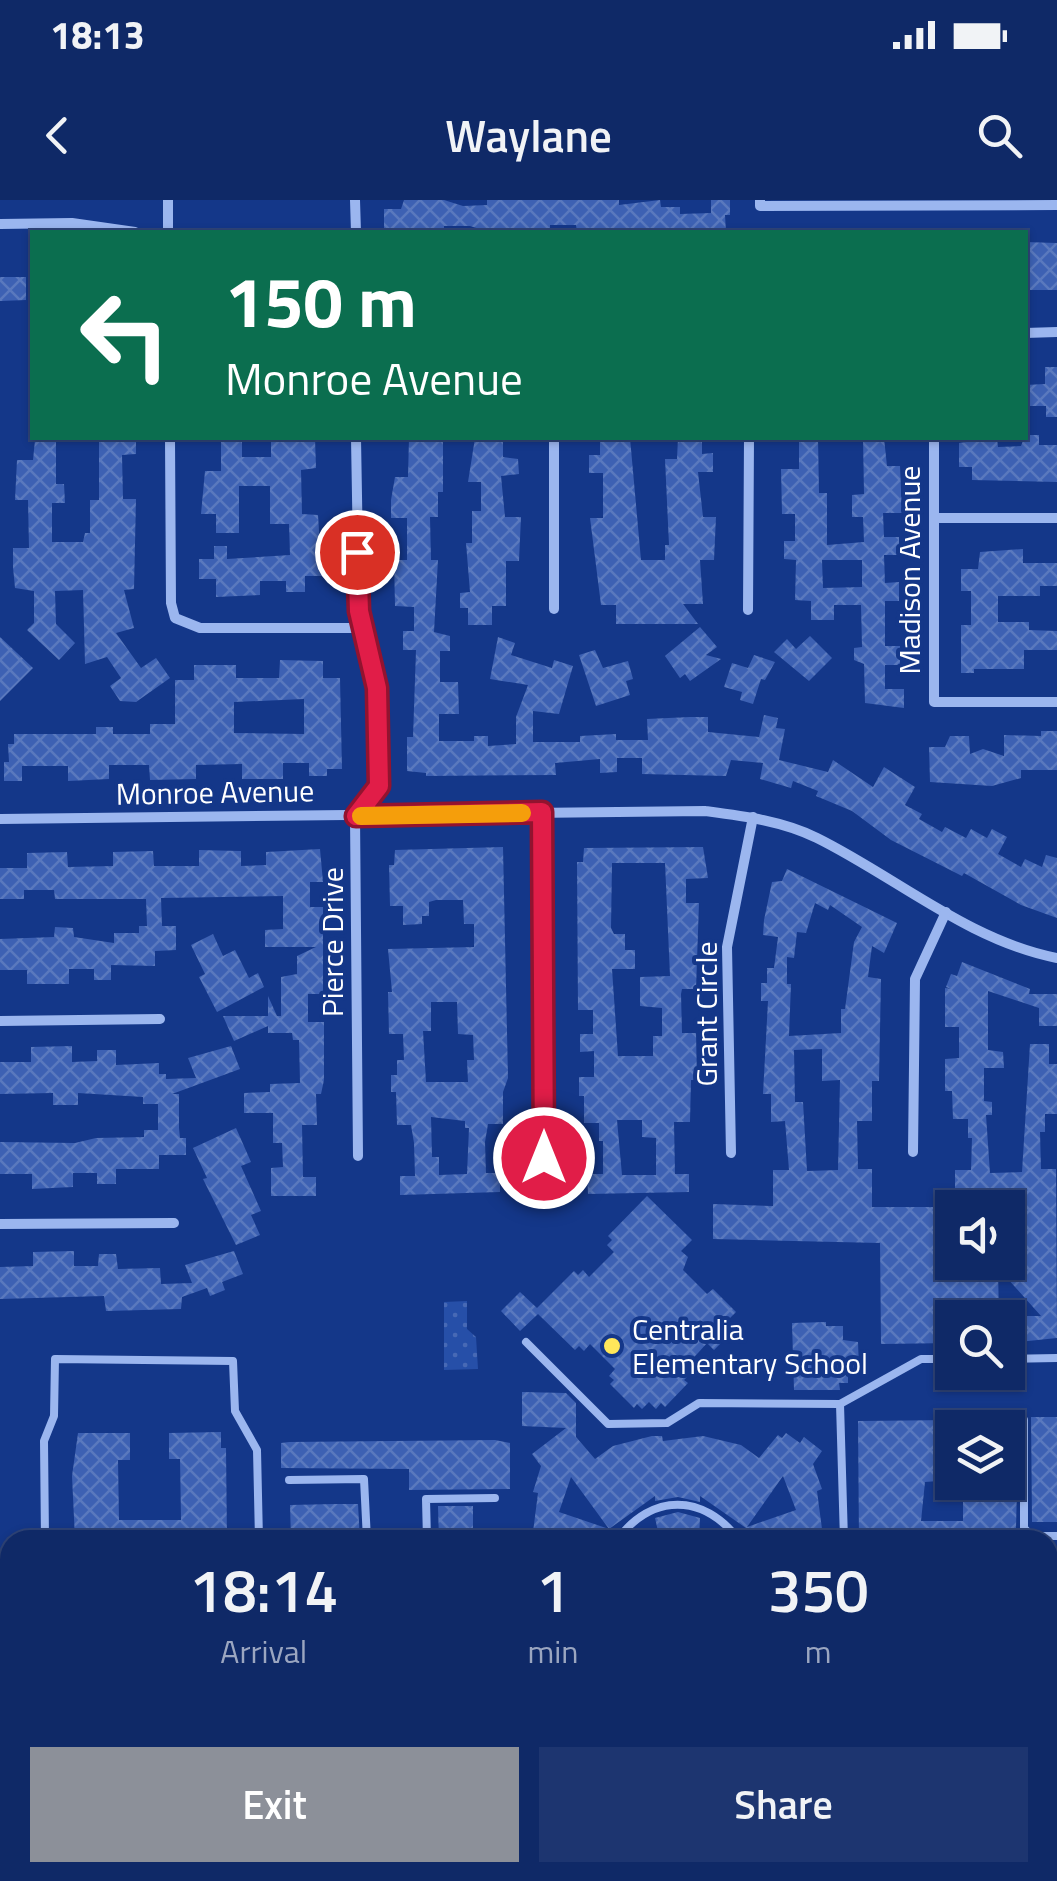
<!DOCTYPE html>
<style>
:root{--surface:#0f2967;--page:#1d3570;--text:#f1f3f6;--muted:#9ba6c0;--line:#2f457b;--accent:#8c9099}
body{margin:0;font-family:"Titillium Web",sans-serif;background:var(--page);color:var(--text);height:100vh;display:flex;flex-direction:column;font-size:38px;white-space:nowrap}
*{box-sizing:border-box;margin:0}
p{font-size:32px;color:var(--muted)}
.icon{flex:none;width:55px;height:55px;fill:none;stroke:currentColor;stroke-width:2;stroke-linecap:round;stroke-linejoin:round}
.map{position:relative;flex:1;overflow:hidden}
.details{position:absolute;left:0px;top:1330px;width:1058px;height:352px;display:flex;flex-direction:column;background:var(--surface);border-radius:30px 30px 0 0;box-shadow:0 2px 8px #0004,0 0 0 2px var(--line)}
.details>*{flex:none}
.hud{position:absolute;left:30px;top:30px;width:998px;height:210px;border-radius:0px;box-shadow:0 2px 8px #0004,0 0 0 2px var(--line);background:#0b6e4f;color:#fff;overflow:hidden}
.tools{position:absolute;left:935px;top:990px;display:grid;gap:20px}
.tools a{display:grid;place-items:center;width:90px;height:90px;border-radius:0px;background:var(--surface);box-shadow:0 2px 8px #0004,0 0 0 2px var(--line);font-size:50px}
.pin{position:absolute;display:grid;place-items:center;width:85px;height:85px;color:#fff;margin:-42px;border:5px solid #fff;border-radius:50%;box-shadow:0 2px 10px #0007}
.me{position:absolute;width:110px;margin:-55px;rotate:0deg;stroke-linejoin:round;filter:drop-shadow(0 0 8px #0008)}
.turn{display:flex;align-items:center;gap:35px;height:210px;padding:0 30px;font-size:45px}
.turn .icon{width:130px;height:130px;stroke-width:2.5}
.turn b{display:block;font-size:70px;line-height:85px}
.eta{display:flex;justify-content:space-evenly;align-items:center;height:170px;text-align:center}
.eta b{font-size:60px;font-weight:600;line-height:70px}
.button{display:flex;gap:20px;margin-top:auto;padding:20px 30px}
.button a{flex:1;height:115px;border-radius:0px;background:var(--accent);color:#fff;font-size:40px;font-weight:600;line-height:115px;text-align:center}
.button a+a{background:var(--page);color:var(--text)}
.status{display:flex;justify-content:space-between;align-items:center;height:70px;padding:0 50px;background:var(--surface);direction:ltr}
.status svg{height:28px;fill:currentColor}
header{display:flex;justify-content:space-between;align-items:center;height:130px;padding:0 30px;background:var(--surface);font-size:45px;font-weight:600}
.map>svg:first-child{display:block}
.park{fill:url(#park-dots)}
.building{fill:url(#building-cross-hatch);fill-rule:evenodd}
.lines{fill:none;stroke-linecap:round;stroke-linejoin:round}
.service{stroke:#9bb6ef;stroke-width:8}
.minor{stroke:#9bb6ef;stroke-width:10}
.primary{stroke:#e4ebff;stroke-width:25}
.route-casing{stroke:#92132f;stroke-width:25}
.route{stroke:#e11d48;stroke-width:18}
.slow{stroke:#f59e0b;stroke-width:18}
.poi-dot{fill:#ffe75a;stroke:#143789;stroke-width:4}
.labels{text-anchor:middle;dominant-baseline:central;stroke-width:8;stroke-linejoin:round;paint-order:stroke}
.street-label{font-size:30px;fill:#fff;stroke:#143789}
.poi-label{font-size:30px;fill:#fff;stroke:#143789;text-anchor:start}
</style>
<div class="status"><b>18:13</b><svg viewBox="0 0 49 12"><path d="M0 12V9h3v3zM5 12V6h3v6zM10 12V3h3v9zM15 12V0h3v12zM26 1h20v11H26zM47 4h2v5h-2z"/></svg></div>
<header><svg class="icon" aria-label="back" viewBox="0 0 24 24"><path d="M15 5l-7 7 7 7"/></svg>Waylane<svg class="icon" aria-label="search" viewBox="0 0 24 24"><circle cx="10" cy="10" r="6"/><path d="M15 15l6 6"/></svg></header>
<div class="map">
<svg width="1057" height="1681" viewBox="0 0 1057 1681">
<defs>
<pattern id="park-dots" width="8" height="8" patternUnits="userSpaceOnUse" patternTransform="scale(2.5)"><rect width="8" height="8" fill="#264fa8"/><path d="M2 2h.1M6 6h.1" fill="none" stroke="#4769b5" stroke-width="1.8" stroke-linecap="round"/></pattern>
<pattern id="building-cross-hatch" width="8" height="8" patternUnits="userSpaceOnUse" patternTransform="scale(2.5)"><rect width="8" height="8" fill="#3d61b3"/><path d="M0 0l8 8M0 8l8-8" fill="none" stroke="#5a79be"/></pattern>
</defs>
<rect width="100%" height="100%" fill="#143789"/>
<path class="park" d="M 467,1101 L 467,1129 L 476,1137 L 478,1169 L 444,1170 L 444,1102 Z"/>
<g class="building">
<path d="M 404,0 L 444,0 L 463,6 L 487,5 L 487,0 L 619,0 L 619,5 L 660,0 L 661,7 L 680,7 L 680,14 L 711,13 L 711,0 L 730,0 L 730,15 L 725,15 L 726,32 L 577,32 L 576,25 L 550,25 L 550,32 L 489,32 L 470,26 L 444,26 L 444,32 L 384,30 L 384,9 L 401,9 Z"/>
<path d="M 1025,42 L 1057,43 L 1057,90 L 1025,90 Z"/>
<path d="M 0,77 L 26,77 L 26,100 L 0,101 Z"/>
<path d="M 1045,167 L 1057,167 L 1057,217 L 1046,217 L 1046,206 L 1025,206 L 1025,185 L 1045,184 Z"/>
<path d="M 1025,235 L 1039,235 L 1039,245 L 1057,245 L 1057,282 L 972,280 L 972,267 L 959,267 L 959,243 L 997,238 L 998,247 L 1021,246 Z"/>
<path d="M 136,238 L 136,254 L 122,255 L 123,299 L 136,299 L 134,389 L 124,390 L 134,428 L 116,433 L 141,468 L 156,458 L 170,478 L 136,502 L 120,501 L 110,486 L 121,478 L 107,457 L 85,464 L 83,390 L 55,391 L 56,424 L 75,443 L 59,460 L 27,430 L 34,423 L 34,391 L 15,388 L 13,367 L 13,348 L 29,348 L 28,300 L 15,300 L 17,260 L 33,260 L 35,240 L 56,240 L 56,284 L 64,284 L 65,303 L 52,303 L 52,342 L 83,342 L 85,333 L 90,333 L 90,300 L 99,300 L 99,240 Z"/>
<path d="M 221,238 L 242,238 L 242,257 L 271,257 L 271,238 L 315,238 L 316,268 L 301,270 L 302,314 L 318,315 L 322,376 L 305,376 L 305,392 L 286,392 L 286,381 L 260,381 L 260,395 L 216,397 L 216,379 L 199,379 L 199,359 L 214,359 L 214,346 L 227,346 L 227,359 L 290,355 L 289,324 L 270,324 L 270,286 L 239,286 L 239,333 L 216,333 L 216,314 L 201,314 L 205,271 L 221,271 Z"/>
<path d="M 409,238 L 443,238 L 443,292 L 438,292 L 438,317 L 430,317 L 431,360 L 438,360 L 434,432 L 450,436 L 450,451 L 440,451 L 440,482 L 458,482 L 459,514 L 439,514 L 439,541 L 474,541 L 474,536 L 488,536 L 488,546 L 516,544 L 516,517 L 528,485 L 490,479 L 498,437 L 515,443 L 511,455 L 552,468 L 554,460 L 573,466 L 559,514 L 533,511 L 533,542 L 580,542 L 580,536 L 616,534 L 616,540 L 648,540 L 647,519 L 690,517 L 708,517 L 708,532 L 759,537 L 764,515 L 778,518 L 776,528 L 785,529 L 779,560 L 828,572 L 833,560 L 873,587 L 884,567 L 915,587 L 905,605 L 922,614 L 919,619 L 942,632 L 945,627 L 966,638 L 971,629 L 987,638 L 992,629 L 1007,637 L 998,654 L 1021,667 L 1025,659 L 1042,667 L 1046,655 L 1057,658 L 1057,718 L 1021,705 L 964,673 L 962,676 L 891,640 L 852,611 L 816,596 L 818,591 L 793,581 L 791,588 L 760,579 L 763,563 L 731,560 L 726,576 L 642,574 L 642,558 L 617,558 L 617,572 L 600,573 L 600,559 L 555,563 L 556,575 L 426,576 L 426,573 L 407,571 L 407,537 L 413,537 L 416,450 L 403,450 L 403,431 L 414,431 L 414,407 L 395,406 L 394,360 L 407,360 L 407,318 L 391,318 L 391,300 L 395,277 L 408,277 Z"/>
<path d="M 475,238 L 503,238 L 503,257 L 518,259 L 519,274 L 501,276 L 505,317 L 521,317 L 519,361 L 506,361 L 506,406 L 492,406 L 492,425 L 468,425 L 468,408 L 460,408 L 460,393 L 470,392 L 466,343 L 472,343 L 472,311 L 481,311 L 481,282 L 468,282 Z"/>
<path d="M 600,238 L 630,238 L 641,360 L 665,360 L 665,345 L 669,345 L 665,259 L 677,259 L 678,238 L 702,238 L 702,254 L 713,253 L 713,272 L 698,272 L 703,317 L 716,317 L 714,360 L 700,360 L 703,404 L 683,404 L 698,424 L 616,424 L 616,405 L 601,405 L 590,318 L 603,318 L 603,273 L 589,273 L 589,255 L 600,255 Z"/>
<path d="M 799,238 L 818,238 L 819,293 L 827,293 L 827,345 L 864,342 L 863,317 L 852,317 L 852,295 L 864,294 L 863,238 L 884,238 L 887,266 L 900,266 L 902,313 L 883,313 L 884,337 L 899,337 L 899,355 L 884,355 L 885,383 L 899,382 L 899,401 L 885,401 L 885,446 L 900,446 L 900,465 L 885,465 L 885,489 L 904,489 L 904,508 L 865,503 L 864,464 L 854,460 L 854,448 L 862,447 L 861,405 L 834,405 L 834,420 L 811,420 L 811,401 L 795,400 L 796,360 L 784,359 L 784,341 L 795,341 L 795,314 L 782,314 L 781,269 L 799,269 ZM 822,360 L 862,360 L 862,387 L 823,388 Z"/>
<path d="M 1023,349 L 1023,363 L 1057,363 L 1057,386 L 1040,386 L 1040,396 L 998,396 L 998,422 L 1029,422 L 1029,430 L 1057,431 L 1057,450 L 1024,450 L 1024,469 L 974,469 L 974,473 L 961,473 L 961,425 L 971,425 L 971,391 L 961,391 L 961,369 L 978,369 L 980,352 Z"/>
<path d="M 700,427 L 717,447 L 706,455 L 721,459 L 690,481 L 685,474 L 680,478 L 665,456 Z"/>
<path d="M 810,436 L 832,458 L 809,481 L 774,452 L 787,439 L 796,449 Z"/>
<path d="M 0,437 L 33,468 L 0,501 Z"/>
<path d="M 595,450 L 603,468 L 628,461 L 633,479 L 626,481 L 630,495 L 596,506 L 579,455 Z"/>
<path d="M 754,455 L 775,462 L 765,480 L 761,479 L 753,504 L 740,500 L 742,492 L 724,487 L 732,463 L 748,468 Z"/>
<path d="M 280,460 L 323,461 L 323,478 L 340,478 L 342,569 L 327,569 L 327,576 L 309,576 L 309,563 L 283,563 L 283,579 L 242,579 L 242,564 L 196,565 L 196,579 L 150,580 L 149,565 L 109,565 L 109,579 L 68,581 L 68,566 L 22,566 L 22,581 L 4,581 L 4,562 L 9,562 L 8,544 L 14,544 L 14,534 L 96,534 L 96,527 L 113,527 L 113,534 L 150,534 L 150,524 L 175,524 L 175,480 L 194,480 L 194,465 L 236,465 L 236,478 L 279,478 ZM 304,499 L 304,534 L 234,533 L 234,502 Z"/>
<path d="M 1041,531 L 1057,531 L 1057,570 L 1021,570 L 1021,578 L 992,586 L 930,582 L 929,547 L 945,547 L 950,536 L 969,536 L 970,554 L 983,549 L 1004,556 L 1004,535 L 1041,536 Z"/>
<path d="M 503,647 L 508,878 L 503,892 L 503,924 L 488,924 L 485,942 L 486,973 L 500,973 L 500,992 L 400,995 L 400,976 L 415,976 L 414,943 L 411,925 L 397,925 L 396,892 L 391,892 L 391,875 L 397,875 L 397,860 L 404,860 L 403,834 L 389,834 L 388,792 L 392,792 L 388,749 L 474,747 L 474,724 L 464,724 L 463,700 L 436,700 L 429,702 L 429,716 L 422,716 L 422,724 L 403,725 L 403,706 L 390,706 L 389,665 L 394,665 L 395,650 ZM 431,802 L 457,802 L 458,834 L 473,835 L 474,860 L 467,860 L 468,882 L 426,882 L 423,831 L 431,831 ZM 431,917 L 465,921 L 465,928 L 469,928 L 467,974 L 439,975 L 439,957 L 432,957 Z"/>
<path d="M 703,647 L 708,678 L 686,679 L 686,703 L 699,703 L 696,789 L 682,789 L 681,794 L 682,833 L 696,833 L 697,880 L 691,880 L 690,922 L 674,922 L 675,974 L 689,974 L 689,992 L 588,994 L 587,974 L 603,974 L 603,941 L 599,941 L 599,923 L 584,923 L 584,896 L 579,896 L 579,877 L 594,877 L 594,851 L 580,852 L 580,834 L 593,834 L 593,810 L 578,810 L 577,662 L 583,662 L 584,648 ZM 612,663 L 665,663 L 670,776 L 640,777 L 640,806 L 662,808 L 662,836 L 653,836 L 653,856 L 618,856 L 612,769 L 635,769 L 635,750 L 625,750 L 625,734 L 614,734 L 611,728 ZM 617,920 L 642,920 L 642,937 L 656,938 L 656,975 L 622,975 Z"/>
<path d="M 320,649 L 323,682 L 310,682 L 310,707 L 323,707 L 323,794 L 308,794 L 308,822 L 324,822 L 324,880 L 321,894 L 316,894 L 317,925 L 302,925 L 303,977 L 316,977 L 316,996 L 271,996 L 271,968 L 283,967 L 282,943 L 273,943 L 273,913 L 244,913 L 244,893 L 270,892 L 270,884 L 300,883 L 299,840 L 293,840 L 292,833 L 268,833 L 268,826 L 234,841 L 223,816 L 268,816 L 268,796 L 277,816 L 281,816 L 281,777 L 297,774 L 297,756 L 316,747 L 265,747 L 265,730 L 283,729 L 283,696 L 161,698 L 162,726 L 176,726 L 176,750 L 155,751 L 155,766 L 111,765 L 111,780 L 94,780 L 94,769 L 69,769 L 69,784 L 27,784 L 27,770 L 0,770 L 0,739 L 54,737 L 55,727 L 73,728 L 74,737 L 114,743 L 114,733 L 139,733 L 139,726 L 147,726 L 146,699 L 55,699 L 54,690 L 24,690 L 24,699 L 0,699 L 0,668 L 27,668 L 27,653 L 67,652 L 68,667 L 113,666 L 113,652 L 153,651 L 154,666 L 199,666 L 199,650 L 241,651 L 241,666 L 266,665 L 266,652 Z"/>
<path d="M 787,669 L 897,723 L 884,753 L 872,746 L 868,777 L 881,779 L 879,881 L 872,881 L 872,921 L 857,921 L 858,969 L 872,969 L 872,1007 L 952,1007 L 952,1062 L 1008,1062 L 1008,1008 L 955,1008 L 955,970 L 971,970 L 972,938 L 968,938 L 968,919 L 953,919 L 952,891 L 945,891 L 945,859 L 959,858 L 959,827 L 945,827 L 945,788 L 951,789 L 946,787 L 951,774 L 957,776 L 962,762 L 1030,789 L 1029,794 L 1057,794 L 1057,826 L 1039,826 L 1039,808 L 988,791 L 988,850 L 1003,852 L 1004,868 L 984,868 L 984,901 L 992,902 L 992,915 L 986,915 L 990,973 L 1022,972 L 1030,844 L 1049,844 L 1049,864 L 1057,864 L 1057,914 L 1045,914 L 1045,932 L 1040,932 L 1041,969 L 1056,969 L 1057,1138 L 1008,1143 L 1008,1116 L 1041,1116 L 998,1068 L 999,1118 L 952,1118 L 952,1143 L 881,1144 L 880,1043 L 713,1039 L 713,1004 L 773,1006 L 773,970 L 789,970 L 785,921 L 771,922 L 771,894 L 763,894 L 768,801 L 761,801 L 761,783 L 767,783 L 767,768 L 774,768 L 778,737 L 763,735 L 764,720 L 772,682 L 782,681 ZM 815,703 L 828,710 L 830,705 L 862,727 L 854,742 L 845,809 L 841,809 L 841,833 L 789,836 L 791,784 L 787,784 L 787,757 L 794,758 L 797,732 L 806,733 ZM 822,849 L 822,881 L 840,880 L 838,970 L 807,971 L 803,902 L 795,902 L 794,850 Z"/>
<path d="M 213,734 L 223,756 L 235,750 L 249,778 L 258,773 L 264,787 L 217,812 L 199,777 L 205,774 L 191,745 Z"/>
<path d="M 72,846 L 72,862 L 97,861 L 97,850 L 116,850 L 116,865 L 159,863 L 159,874 L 166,874 L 166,879 L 196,878 L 188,858 L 231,846 L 240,869 L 172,894 L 179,894 L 179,928 L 180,938 L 186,938 L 186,955 L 159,955 L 159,969 L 116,969 L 116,984 L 97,984 L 97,973 L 73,973 L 73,987 L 32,989 L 32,974 L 0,974 L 0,942 L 75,943 L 96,938 L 144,937 L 144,930 L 158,930 L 158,904 L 143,904 L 143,897 L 78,893 L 78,905 L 53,905 L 53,893 L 0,894 L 0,862 L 31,862 L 31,847 Z"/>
<path d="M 236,928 L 251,962 L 241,966 L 261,1011 L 251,1015 L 260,1035 L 236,1045 L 203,979 L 207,978 L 193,948 Z"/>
<path d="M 647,996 L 692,1040 L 681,1051 L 688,1057 L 683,1070 L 707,1094 L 713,1089 L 736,1112 L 721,1127 L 729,1135 L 714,1150 L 707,1143 L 698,1153 L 683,1168 L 689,1175 L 684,1180 L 688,1183 L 665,1207 L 661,1203 L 656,1209 L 649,1202 L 642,1209 L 637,1204 L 634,1208 L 610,1184 L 614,1180 L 609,1176 L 615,1169 L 590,1144 L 584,1151 L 579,1146 L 575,1150 L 538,1114 L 520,1131 L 501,1111 L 520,1092 L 537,1108 L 574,1071 L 578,1075 L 583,1070 L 589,1077 L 614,1052 L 607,1045 L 612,1040 L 608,1036 Z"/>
<path d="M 74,1051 L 74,1066 L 98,1066 L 99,1054 L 116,1054 L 118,1069 L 160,1068 L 161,1084 L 192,1083 L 185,1065 L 234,1051 L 243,1074 L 222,1082 L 225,1090 L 210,1096 L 207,1088 L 182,1097 L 181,1109 L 106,1111 L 104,1096 L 0,1099 L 0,1067 L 33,1066 L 33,1052 Z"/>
<path d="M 826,1122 L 826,1126 L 843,1126 L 843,1140 L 858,1142 L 859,1168 L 848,1168 L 848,1183 L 839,1183 L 840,1190 L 794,1190 L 792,1123 Z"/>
<path d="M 522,1192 L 566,1193 L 576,1203 L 576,1237 L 595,1259 L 613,1246 L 652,1236 L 662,1236 L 663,1241 L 703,1236 L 741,1245 L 759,1258 L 778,1235 L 782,1238 L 786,1233 L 800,1243 L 804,1237 L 822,1251 L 813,1264 L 822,1289 L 817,1291 L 822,1329 L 811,1333 L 813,1340 L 750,1340 L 746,1328 L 700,1296 L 700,1302 L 678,1297 L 655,1301 L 655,1296 L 609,1329 L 571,1277 L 559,1312 L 609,1329 L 606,1340 L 549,1340 L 533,1332 L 538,1293 L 533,1292 L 541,1266 L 532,1254 L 566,1228 L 522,1226 ZM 783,1276 L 796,1310 L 747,1327 Z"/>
<path d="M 1019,1211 L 1016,1328 L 997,1328 L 997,1340 L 859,1340 L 858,1221 L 952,1220 L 951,1280 L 925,1282 L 921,1321 L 963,1321 L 963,1282 L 1008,1282 L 1003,1212 Z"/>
<path d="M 1031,1217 L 1057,1217 L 1057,1322 L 1032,1322 Z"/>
<path d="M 221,1232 L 221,1248 L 226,1248 L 227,1340 L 75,1339 L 72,1276 L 78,1233 L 130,1233 L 130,1260 L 118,1260 L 119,1320 L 181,1320 L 180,1259 L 169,1259 L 169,1233 Z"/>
<path d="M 495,1240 L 510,1243 L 510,1289 L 409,1290 L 409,1269 L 281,1268 L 281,1243 L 289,1242 Z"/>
<path d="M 334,1304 L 358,1304 L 360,1340 L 291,1340 L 290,1305 Z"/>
<path d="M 438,1306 L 473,1306 L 473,1340 L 439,1340 Z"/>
<path d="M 678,1312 L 700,1318 L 699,1340 L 660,1340 L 655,1318 Z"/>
</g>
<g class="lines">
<g class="service">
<path d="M 526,1142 L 608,1224 L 667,1223 L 699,1203 L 840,1204"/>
<path d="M 1008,1159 L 1057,1158"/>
<path d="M 1024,1220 L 1024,1328 L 1031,1336 L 1057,1336"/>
<path d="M 289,1280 L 364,1279 L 367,1340"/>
<path d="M 45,1340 L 44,1241 L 54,1216 L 55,1159 L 233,1161 L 235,1211 L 257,1250 L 259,1340"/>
<path d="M 427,1340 L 426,1299 L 495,1298"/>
<path d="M 617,1340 C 652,1293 703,1293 739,1340"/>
<path d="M 844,1340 L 840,1204 L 921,1159 L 952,1159"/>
<path d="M 9,1473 L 10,1358"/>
<path d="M 8,1515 L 10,1555"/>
<path d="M 1048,1549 L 1057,1549"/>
<path d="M 1048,1608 L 1057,1608"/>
<path d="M 1048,1640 L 1057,1640"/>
<path d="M 12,1672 L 13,1681"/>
<path d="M 53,1672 L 57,1681"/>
<path d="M 153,1672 L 155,1681"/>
<path d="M 777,1672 L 777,1681"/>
<path d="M 960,1672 L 960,1681"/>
</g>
<g class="minor">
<path d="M 168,0 L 168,32"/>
<path d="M 355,0 L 356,32"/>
<path d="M 760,0 L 760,6 L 1057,5"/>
<path d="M 0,24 L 72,23 L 135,32"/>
<path d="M 1025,133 L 1057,132"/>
<path d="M 170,238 L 171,403 L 175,418 L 200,428 L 362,428"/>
<path d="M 356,238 L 359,411 L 377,488 L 379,586 L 355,616 L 358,956"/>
<path d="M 934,238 L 934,502 L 1057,502"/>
<path d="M 934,318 L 1057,318"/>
<path d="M 554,409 L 554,238"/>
<path d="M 748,410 L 749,238"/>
<path d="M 542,612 L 545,958"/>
<path d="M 0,619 L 705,611 C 743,616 783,621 817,638 C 896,677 969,741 1057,758"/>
<path d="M 0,821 L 160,819"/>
<path d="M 913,952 L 915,779 L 946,712"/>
<path d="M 731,953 L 727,747 L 753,617"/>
<path d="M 0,1024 L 174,1023"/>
<path d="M 537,1681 L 537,1672"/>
</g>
<g class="primary">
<path d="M 1048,1466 L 1057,1466"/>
<path d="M 0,1478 L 10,1478"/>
<path d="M 1048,1496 L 1057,1496"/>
<path d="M 0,1509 L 10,1509"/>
</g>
</g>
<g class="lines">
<defs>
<path id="route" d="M 357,352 L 359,411 L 377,488 L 379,586 L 356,616 L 542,612 L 544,958"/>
</defs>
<use href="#route" class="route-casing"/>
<use href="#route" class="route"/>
<path class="slow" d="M 361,616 L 522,613"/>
</g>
<circle class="poi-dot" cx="612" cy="1146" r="10"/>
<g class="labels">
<g class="street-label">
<text transform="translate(909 370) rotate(-90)">Madison Avenue</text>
<text transform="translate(215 592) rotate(-1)">Monroe Avenue</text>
<text transform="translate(332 742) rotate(-90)">Pierce Drive</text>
<text transform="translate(706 814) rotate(-90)">Grant Circle</text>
</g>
<g class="poi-label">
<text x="632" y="1129">Centralia<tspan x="632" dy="34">Elementary School</tspan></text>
</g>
</g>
</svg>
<div class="tools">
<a><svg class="icon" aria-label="sound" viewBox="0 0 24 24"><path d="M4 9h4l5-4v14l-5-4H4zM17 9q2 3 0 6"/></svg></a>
<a><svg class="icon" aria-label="search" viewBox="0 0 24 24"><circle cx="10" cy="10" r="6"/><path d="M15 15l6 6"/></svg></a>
<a><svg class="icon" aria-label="layers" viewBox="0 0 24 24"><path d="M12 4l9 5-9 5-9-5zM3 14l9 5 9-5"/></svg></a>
</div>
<div class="pin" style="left:357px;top:352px;background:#d93025"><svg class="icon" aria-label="arrive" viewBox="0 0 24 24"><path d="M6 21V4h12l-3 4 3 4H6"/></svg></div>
<svg class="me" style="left:544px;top:958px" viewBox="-20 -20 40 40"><circle r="17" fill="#e11d48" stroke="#fff" stroke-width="3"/><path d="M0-11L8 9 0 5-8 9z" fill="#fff"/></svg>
<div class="hud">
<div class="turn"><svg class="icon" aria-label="left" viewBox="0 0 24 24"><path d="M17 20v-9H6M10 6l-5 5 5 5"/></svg><div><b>150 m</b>Monroe Avenue</div></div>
</div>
<section class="details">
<div class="eta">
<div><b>18:14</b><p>Arrival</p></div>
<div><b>1</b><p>min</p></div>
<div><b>350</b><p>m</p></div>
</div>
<div class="button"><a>Exit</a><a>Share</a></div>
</section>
</div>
